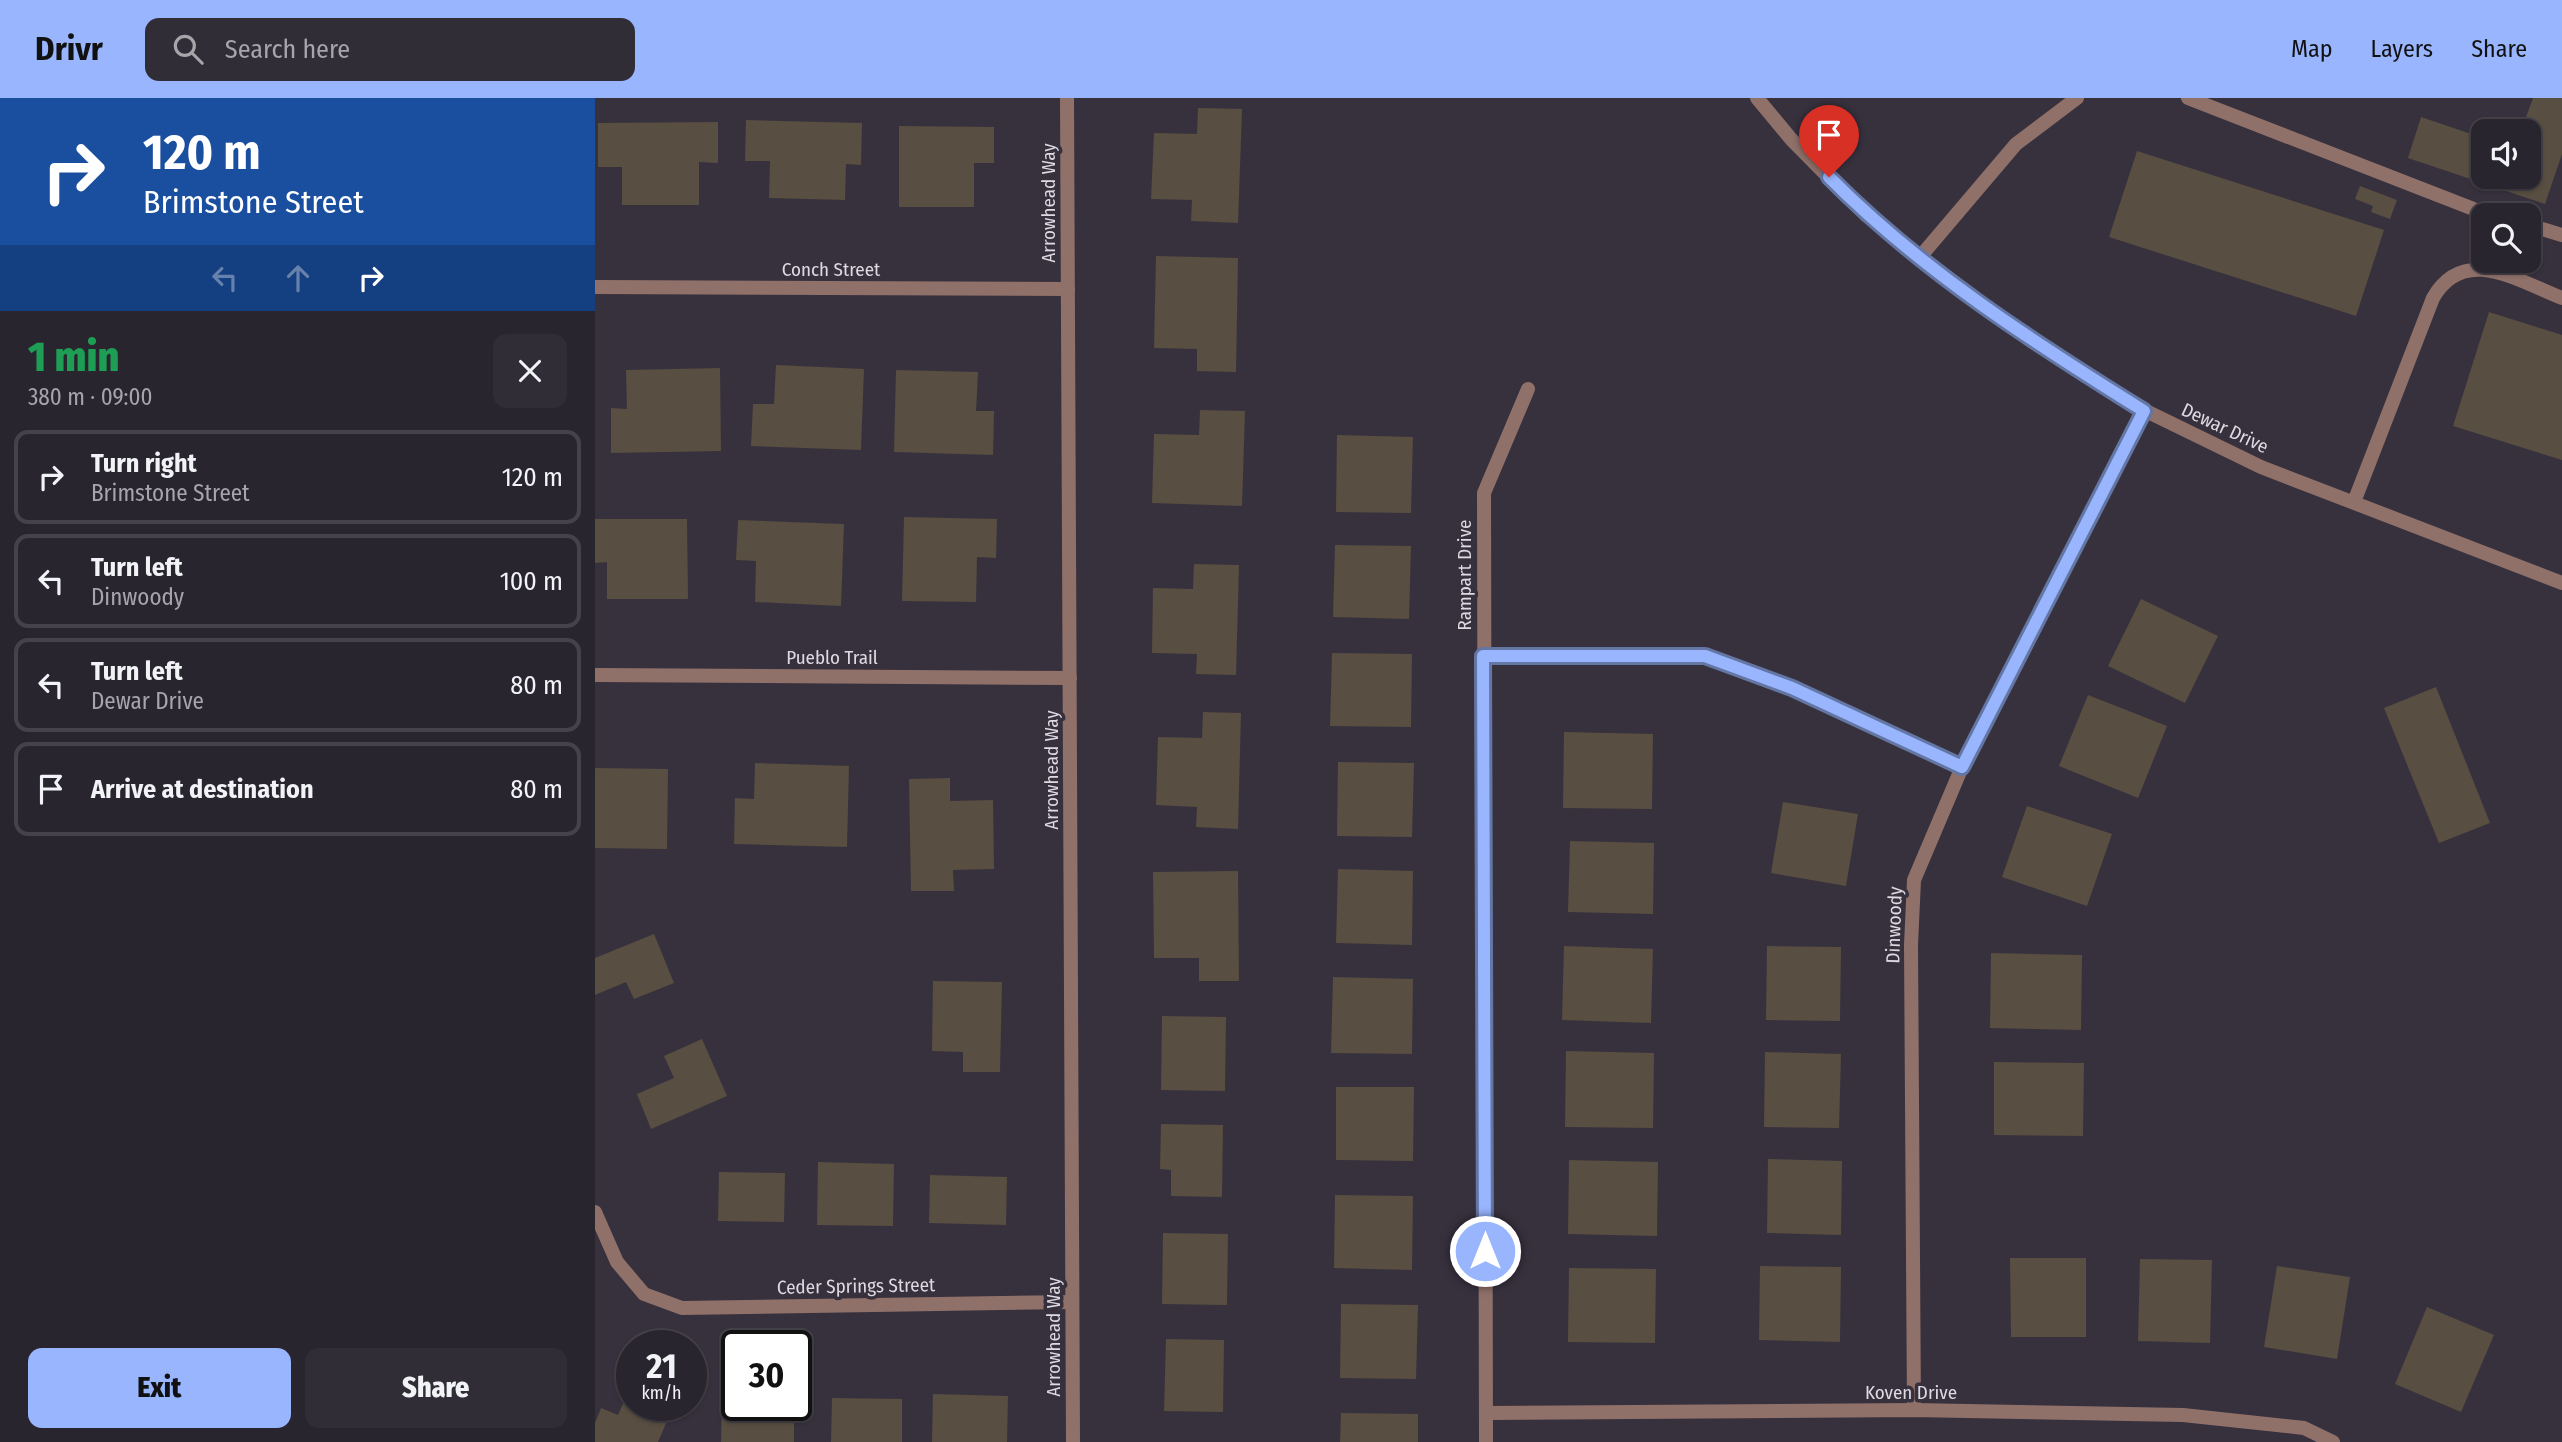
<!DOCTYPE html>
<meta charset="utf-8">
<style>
:root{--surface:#29252e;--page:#312d36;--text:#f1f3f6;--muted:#a5a5aa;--line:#45424a;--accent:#98b5fd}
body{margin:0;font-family:"Fira Sans Condensed",sans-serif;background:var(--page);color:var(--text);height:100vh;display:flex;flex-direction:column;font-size:26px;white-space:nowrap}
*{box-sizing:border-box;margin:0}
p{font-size:23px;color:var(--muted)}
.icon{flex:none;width:38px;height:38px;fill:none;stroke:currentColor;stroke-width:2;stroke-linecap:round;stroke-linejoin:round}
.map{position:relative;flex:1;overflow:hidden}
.sheet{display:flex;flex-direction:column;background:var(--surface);width:595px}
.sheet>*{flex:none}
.top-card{background:#1a4fa0;color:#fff;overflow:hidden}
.buttons{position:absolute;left:1876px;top:21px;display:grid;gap:14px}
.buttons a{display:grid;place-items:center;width:70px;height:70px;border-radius:14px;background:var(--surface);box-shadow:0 2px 5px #0004,0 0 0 2px var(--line);font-size:35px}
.speed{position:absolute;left:21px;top:1232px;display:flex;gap:14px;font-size:35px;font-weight:700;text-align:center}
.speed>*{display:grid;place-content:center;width:91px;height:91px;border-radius:50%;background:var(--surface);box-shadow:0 2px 5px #0004,0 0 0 2px var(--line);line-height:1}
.speed small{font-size:18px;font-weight:400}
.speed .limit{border:4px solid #111;border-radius:10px;background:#fff;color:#111}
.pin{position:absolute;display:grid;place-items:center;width:60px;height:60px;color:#fff;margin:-72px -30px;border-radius:50% 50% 50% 0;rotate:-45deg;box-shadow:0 0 7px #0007}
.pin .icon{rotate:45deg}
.me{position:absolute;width:77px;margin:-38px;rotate:0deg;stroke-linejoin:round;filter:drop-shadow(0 0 5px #0008)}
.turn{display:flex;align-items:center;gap:24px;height:147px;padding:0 28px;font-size:32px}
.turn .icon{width:91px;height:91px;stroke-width:2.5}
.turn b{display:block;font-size:49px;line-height:60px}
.lanes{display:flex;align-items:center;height:66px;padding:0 28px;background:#0003;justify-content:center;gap:35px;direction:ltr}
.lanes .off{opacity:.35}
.round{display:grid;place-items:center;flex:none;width:74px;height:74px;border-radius:14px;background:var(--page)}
.overview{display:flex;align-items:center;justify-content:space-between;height:119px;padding:0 28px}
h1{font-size:42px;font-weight:800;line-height:52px;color:#1e9e55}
.button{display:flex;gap:14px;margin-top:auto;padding:14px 28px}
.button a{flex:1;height:80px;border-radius:14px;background:var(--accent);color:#111;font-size:28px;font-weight:800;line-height:80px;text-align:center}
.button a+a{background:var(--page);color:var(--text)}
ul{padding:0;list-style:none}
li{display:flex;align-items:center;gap:21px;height:94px;margin:0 14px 10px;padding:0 14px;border:4px solid var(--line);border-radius:14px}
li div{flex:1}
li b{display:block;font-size:26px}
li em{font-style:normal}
header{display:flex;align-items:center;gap:42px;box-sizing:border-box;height:98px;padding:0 35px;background:var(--accent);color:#111}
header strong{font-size:33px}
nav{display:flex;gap:38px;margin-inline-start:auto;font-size:24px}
.search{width:490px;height:63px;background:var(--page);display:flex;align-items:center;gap:18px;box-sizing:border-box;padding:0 24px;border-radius:14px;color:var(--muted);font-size:26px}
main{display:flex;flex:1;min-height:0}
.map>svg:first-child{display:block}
.building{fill:#584e41}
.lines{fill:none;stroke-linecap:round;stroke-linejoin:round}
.minor{stroke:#90716a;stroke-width:14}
.tertiary{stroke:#90716a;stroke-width:14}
.route-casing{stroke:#6376a4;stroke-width:18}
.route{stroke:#98b5fd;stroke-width:12}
.labels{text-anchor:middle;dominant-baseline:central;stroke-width:7;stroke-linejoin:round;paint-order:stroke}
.street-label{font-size:19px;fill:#dedae3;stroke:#37313e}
</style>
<header>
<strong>Drivr</strong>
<div class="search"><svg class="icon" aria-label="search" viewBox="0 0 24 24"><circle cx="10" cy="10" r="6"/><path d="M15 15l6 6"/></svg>Search here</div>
<nav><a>Map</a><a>Layers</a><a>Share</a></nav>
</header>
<main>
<section class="sheet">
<div class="top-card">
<div class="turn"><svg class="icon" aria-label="right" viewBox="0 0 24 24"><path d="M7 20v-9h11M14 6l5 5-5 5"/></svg><div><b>120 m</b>Brimstone Street</div></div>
<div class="lanes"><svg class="icon off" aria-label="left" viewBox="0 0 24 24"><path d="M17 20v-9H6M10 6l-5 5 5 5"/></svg><svg class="icon off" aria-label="ahead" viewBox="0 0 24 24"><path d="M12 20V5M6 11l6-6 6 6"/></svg><svg class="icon" aria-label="right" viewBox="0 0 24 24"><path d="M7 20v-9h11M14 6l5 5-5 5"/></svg></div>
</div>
<div class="overview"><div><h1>1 min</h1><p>380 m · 09:00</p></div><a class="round"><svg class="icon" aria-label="close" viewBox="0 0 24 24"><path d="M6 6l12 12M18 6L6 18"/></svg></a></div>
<ul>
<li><svg class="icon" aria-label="right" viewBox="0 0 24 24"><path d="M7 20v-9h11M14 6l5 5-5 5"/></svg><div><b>Turn right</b><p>Brimstone Street</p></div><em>120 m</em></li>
<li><svg class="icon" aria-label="left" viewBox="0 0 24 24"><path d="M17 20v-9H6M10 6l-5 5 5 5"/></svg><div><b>Turn left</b><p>Dinwoody</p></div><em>100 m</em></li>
<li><svg class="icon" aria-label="left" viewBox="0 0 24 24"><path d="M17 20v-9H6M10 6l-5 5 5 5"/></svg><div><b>Turn left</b><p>Dewar Drive</p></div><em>80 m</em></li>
<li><svg class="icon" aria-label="arrive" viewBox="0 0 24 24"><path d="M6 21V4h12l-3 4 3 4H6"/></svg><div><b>Arrive at destination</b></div><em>80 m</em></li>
</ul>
<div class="button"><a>Exit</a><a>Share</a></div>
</section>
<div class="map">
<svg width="1967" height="1344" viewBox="0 0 1967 1344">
<rect width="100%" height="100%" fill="#37313e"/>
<g class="building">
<path d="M 1938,0 L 1967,0 L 1967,56 L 1950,106 L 1813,60 L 1826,19 L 1888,40 L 1888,79 L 1934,79 L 1934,33 L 1926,33 Z"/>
<path d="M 603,10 L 647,11 L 643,125 L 596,123 L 597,102 L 556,101 L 559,35 L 602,36 Z"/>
<path d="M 151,22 L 267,25 L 266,67 L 251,66 L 250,102 L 174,100 L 175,63 L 150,63 Z"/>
<path d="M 123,24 L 123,65 L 104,64 L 104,107 L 27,107 L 27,69 L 3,69 L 3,25 Z"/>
<path d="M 304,28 L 399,29 L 399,65 L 379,65 L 379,109 L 304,109 Z"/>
<path d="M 1542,53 L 1789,132 L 1761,218 L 1514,139 Z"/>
<path d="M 1765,88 L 1802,102 L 1795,121 L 1776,114 L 1778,108 L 1760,101 Z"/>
<path d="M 561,158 L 643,160 L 641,274 L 602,273 L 602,251 L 559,250 Z"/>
<path d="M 1894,214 L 1967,237 L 1967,362 L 1858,328 Z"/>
<path d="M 181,267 L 269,271 L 266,352 L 156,348 L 158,306 L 179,306 Z"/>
<path d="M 125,270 L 126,353 L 16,355 L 16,310 L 32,311 L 31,272 Z"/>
<path d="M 301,272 L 383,274 L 381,313 L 399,313 L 398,357 L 299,354 Z"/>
<path d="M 605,312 L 650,313 L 647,408 L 557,405 L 559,336 L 604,337 Z"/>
<path d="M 742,337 L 818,339 L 816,415 L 741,414 Z"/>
<path d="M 309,419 L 402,421 L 401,460 L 382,459 L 381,504 L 307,503 Z"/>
<path d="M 0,421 L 92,421 L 93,501 L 12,501 L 12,464 L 0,465 Z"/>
<path d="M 143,422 L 249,426 L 246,508 L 160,504 L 161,463 L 141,462 Z"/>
<path d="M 740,447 L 816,448 L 814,521 L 738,519 Z"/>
<path d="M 599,466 L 644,467 L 641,577 L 601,576 L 602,556 L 557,555 L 558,490 L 598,491 Z"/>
<path d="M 1546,501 L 1623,538 L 1590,605 L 1513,568 Z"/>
<path d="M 737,555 L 817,556 L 816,629 L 735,628 Z"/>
<path d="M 1841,589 L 1895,725 L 1844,745 L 1789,610 Z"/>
<path d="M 1493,597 L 1572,628 L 1543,700 L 1464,668 Z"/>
<path d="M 608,614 L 646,615 L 643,731 L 601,729 L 602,709 L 561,707 L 563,639 L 607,640 Z"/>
<path d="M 969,634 L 1058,636 L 1057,711 L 968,710 Z"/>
<path d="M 743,664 L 819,665 L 817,739 L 742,738 Z"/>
<path d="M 160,665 L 254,668 L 252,749 L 139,746 L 140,700 L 159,701 Z"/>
<path d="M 0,670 L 73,671 L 72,751 L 0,750 Z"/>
<path d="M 355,680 L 355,703 L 398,702 L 399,771 L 358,772 L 359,793 L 316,793 L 314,681 Z"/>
<path d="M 1188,704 L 1263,716 L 1251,788 L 1176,775 Z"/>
<path d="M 1432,708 L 1517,736 L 1492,808 L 1407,779 Z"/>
<path d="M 975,743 L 1059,745 L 1058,816 L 973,814 Z"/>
<path d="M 743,771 L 818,773 L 817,847 L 741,845 Z"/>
<path d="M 643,773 L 644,883 L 604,883 L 604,860 L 559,860 L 558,774 Z"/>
<path d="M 59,836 L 79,885 L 39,901 L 31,884 L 0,897 L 0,860 Z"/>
<path d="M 969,848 L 1058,851 L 1056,925 L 967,922 Z"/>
<path d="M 1172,848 L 1246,849 L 1245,923 L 1171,922 Z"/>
<path d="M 1396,855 L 1487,857 L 1486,932 L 1395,930 Z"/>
<path d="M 738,879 L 818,881 L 817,956 L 736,955 Z"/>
<path d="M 338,883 L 407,884 L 405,974 L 368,974 L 368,954 L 337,953 Z"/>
<path d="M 567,918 L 631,919 L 630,993 L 566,992 Z"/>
<path d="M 107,941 L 132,998 L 56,1031 L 42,996 L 79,980 L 69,958 Z"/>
<path d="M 971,953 L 1059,955 L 1058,1030 L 970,1029 Z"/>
<path d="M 1170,954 L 1246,956 L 1244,1030 L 1169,1029 Z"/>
<path d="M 1399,964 L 1489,965 L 1488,1038 L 1399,1037 Z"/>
<path d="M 741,989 L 819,989 L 818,1063 L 741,1062 Z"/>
<path d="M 566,1026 L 628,1027 L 627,1099 L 576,1098 L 576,1072 L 565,1071 Z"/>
<path d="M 1173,1061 L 1247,1063 L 1246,1137 L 1172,1135 Z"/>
<path d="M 974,1062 L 1063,1064 L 1062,1138 L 973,1136 Z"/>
<path d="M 223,1064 L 299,1066 L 298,1128 L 222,1127 Z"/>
<path d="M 124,1074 L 190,1075 L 189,1124 L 123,1123 Z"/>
<path d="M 335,1077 L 412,1079 L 411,1127 L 334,1125 Z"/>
<path d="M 740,1097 L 818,1098 L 817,1172 L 739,1170 Z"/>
<path d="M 568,1135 L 633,1136 L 632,1207 L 567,1206 Z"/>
<path d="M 1415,1160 L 1491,1160 L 1491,1239 L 1416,1239 Z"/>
<path d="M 1545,1161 L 1617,1162 L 1615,1245 L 1543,1243 Z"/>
<path d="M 1165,1168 L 1246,1169 L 1245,1244 L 1164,1242 Z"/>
<path d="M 1682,1168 L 1755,1179 L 1742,1261 L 1669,1249 Z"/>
<path d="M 974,1170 L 1061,1171 L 1060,1245 L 973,1244 Z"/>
<path d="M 746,1206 L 823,1207 L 821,1281 L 745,1280 Z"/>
<path d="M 1832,1209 L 1899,1237 L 1866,1314 L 1800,1286 Z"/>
<path d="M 571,1241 L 629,1242 L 628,1314 L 569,1313 Z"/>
<path d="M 37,1285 L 37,1307 L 79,1307 L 63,1344 L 0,1344 L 0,1325 L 6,1310 L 23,1317 Z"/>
<path d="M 127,1296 L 142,1296 L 142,1307 L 199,1307 L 199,1344 L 126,1344 Z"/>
<path d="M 338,1296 L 413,1298 L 412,1344 L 337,1344 Z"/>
<path d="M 237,1300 L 307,1301 L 307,1344 L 236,1344 Z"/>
<path d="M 746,1315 L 823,1316 L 823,1344 L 745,1344 Z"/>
</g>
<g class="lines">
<g class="minor">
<path d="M 472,0 L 478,1344"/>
<path d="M 1593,0 L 1894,117"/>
<path d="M 1934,127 L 1967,137"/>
<path d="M 1325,159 L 1421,46 L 1482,0"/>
<path d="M 0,189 L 473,191"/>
<path d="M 1759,404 L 1838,200 C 1869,146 1923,183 1967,200"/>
<path d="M 888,558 L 1110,558 L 1197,590 L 1367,669"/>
<path d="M 0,577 L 475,580"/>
<path d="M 0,1114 L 22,1164 L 49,1196 L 87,1210 L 477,1204"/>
<path d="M 1319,1312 L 1316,847 L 1319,782 L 1367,669 L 1549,312"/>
<path d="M 891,1315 L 1319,1312 L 1588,1317 L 1709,1330 L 1738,1344"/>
<path d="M 891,1344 L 889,395 L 933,291"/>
</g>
<path class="tertiary" d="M 1162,0 L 1196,41 L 1272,118 L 1436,243 L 1549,312 L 1666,369 L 1967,485"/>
</g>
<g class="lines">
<defs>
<path id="route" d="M 890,1153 L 888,558 L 1110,558 L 1197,590 L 1367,669 L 1549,313 C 1438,244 1326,172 1234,79"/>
</defs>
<use href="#route" class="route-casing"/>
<use href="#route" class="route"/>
</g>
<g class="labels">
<g class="street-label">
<text transform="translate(453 105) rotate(-90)">Arrowhead Way</text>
<text x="236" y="171">Conch Street</text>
<text transform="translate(1630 330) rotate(25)">Dewar Drive</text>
<text transform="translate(869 477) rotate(-90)">Rampart Drive</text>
<text x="237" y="559">Pueblo Trail</text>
<text transform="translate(456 672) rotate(-90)">Arrowhead Way</text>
<text transform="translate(1299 827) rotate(-88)">Dinwoody</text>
<text transform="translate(261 1188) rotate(-1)">Ceder Springs Street</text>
<text transform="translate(458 1239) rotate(-90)">Arrowhead Way</text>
<text x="1316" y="1294">Koven Drive</text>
</g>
</g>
</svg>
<div class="buttons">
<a><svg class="icon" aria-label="sound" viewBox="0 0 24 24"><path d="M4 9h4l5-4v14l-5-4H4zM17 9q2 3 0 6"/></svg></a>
<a><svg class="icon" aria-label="search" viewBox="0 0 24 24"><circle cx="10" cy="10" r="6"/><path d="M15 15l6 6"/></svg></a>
</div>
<div class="speed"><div>21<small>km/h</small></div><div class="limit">30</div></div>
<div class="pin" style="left:1234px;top:79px;background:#d93025"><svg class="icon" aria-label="arrive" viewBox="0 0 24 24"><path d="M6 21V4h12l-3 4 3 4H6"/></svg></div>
<svg class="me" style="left:890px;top:1153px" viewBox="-20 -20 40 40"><circle r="17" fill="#98b5fd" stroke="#fff" stroke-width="3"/><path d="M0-11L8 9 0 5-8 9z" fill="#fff"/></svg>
</div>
</main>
